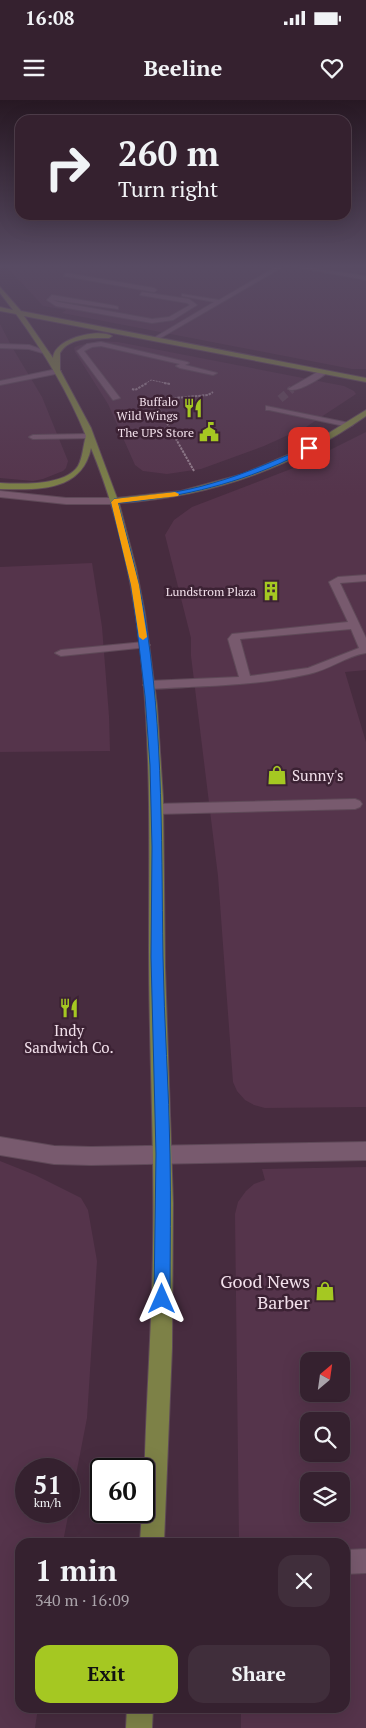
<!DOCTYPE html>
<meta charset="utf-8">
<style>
:root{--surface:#35212f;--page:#402e3b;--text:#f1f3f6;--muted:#aaa3aa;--line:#4f3e4b;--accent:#a5c822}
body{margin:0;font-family:"PT Serif",serif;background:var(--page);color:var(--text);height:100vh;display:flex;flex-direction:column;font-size:19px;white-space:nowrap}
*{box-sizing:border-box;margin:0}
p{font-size:16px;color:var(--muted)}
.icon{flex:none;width:28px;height:28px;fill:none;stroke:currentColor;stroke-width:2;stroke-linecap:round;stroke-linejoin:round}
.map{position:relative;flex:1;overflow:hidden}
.panel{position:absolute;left:15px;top:1438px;width:335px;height:175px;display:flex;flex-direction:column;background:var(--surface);border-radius:15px;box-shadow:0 5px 20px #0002,0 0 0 1px var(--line)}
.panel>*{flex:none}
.guide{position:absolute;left:15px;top:15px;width:336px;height:105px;border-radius:15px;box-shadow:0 5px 20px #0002,0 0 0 1px var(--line);background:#35212f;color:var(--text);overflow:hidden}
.needle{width:32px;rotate:29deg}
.buttons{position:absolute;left:300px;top:1252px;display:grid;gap:10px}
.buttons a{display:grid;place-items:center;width:50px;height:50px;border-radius:10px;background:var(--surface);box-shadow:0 5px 20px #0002,0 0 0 1px var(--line);font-size:25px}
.speed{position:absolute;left:15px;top:1358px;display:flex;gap:10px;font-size:25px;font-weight:700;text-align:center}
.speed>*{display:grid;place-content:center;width:65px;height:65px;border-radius:50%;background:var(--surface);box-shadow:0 5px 20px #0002,0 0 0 1px var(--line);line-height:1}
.speed small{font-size:12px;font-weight:400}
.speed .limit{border:2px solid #111;border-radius:8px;background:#fff;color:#111}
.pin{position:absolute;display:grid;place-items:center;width:42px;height:42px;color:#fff;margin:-21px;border-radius:10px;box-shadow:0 2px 8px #0006}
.me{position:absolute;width:55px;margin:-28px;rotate:0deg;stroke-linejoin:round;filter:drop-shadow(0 0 4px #0008)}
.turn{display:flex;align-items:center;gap:18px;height:105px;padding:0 20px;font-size:22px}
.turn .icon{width:65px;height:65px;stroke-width:2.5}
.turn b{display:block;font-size:35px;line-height:42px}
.round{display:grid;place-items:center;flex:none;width:52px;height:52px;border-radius:15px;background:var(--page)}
.head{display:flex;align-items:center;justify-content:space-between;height:85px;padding:0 20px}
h1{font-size:30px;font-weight:800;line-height:38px}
.primary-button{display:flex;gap:10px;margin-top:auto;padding:10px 20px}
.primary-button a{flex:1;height:58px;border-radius:15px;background:var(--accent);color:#111;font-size:20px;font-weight:800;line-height:58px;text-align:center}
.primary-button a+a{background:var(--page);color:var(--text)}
.status{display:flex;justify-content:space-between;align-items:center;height:35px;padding:0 25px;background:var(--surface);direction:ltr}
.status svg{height:14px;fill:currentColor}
header{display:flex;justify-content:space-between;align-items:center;height:65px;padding:0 20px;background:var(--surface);font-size:22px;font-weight:800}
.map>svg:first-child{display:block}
.built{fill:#55344b;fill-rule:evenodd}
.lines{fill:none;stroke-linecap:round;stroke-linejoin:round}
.minor-tunnel{stroke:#614759;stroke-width:8;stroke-dasharray:8 4.5;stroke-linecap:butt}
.minor-casing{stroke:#5f4958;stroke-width:2}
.major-casing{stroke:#5f4958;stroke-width:2}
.path-far1{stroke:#97808f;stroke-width:1;stroke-dasharray:2 1;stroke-linecap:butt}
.path{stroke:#97808f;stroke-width:2;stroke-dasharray:2.5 1;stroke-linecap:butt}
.minor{fill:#785a6e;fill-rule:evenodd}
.major{fill:#7d8147;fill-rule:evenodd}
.route{fill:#1a73e8;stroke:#114b97}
.slow{fill:#f59e0b}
.labels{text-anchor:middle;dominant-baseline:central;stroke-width:5;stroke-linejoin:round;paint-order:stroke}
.far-poi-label{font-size:12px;fill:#f2e0eb;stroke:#3c2234;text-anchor:end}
.poi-label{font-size:15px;fill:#f2e0eb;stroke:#3c2234;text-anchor:start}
.near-poi-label{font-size:18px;fill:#f2e0eb;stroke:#3c2234;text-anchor:end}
</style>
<div class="status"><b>16:08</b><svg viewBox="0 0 49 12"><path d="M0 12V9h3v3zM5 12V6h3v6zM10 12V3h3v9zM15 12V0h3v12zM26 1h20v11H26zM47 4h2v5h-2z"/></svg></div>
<header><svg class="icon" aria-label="menu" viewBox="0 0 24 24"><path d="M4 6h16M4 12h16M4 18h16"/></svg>Beeline<svg class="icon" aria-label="heart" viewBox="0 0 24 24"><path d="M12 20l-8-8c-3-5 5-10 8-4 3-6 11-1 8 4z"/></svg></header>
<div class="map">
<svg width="366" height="1628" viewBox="0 0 366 1628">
<rect width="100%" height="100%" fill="#472c3f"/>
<g class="built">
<path d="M 8,168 L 366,168 L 366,269 L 352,269 L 62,213 L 66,210 L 43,206 Z"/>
<path d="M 0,224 L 12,247 L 42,297 L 68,361 L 66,368 L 63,371 L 43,379 L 33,381 L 0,378 Z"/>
<path d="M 98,241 L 118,242 L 344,286 L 354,291 L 356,294 L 306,327 L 264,346 L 201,369 L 167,374 L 143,371 L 135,365 L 108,304 L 75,252 L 74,248 L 77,246 Z"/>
<path d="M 366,332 L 366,570 L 345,572 L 366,642 L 366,1007 L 265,1008 L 254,1005 L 245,1000 L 237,991 L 233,982 L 218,776 L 191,556 L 191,538 L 165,435 L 174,420 L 192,407 L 296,367 Z"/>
<path d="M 92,463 L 102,527 L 109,616 L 110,651 L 0,652 L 0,467 Z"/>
<path d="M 0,1061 L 35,1075 L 81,1098 L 88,1110 L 97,1161 L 87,1318 L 63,1442 L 20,1442 L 20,1608 L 38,1608 L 35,1628 L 0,1628 ZM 26,1369 L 69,1369 L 69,1411 L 26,1411 Z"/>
<path d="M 366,1067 L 366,1628 L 241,1628 L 241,1608 L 345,1608 L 345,1442 L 239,1442 L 235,1114 L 238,1102 L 246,1091 L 254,1084 L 265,1080 L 262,1069 ZM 309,1261 L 341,1261 L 341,1294 L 309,1294 ZM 309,1321 L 341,1321 L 341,1354 L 309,1354 ZM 309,1381 L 341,1381 L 341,1414 L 309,1414 Z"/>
</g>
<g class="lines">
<path class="minor-tunnel" d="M 280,299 L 292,289"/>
<defs>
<g id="minor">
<path d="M 274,168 L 281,168 L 157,240 L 152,239 L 214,202 L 182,196 L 182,194 L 219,200 Z"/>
<path d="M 300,168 L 312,168 L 366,176 L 366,180 Z"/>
<path d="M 66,173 L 154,188 L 157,190 L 154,192 L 64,176 Z"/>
<path d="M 142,192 L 189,199 L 197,205 L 173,220 L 152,223 L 56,206 L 47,200 L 52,195 L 116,206 L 118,207 L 118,209 L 53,200 L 58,202 L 152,219 L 169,217 L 190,205 L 187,203 L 140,195 Z"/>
<path d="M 101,242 L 187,262 L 189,263 L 185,265 L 217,273 L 213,275 L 180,268 L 176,266 L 180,264 L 101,246 L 92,247 L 84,251 L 120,298 L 113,300 L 77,251 L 87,244 Z"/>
<path d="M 0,244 L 29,245 L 49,252 L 46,254 L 29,249 L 0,248 Z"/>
<path d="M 57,269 L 61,271 L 60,273 L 0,285 L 0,281 Z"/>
<path d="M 321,270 L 328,272 C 321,278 296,294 288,289 Z"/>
<path d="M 266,306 L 349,323 L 353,325 L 349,327 L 269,310 L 266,310 Z"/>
<path d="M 90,334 L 93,334 L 93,338 L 33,339 L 29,337 L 33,335 Z"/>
<path d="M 0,391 L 66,398 L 114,398 L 119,401 L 114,404 L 66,404 L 0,397 Z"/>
<path d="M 366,475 L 366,481 L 340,483 L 366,538 L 366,553 C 346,556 329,570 309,574 C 257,586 202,586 149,589 L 143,585 L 149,581 L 239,577 L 228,539 L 232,534 L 348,522 L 329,482 L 338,477 ZM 351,529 L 359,548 L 308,568 L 250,576 L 240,539 Z"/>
<path d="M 144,542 L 150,545 L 148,547 L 61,556 L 55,553 L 61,550 Z"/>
<path d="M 355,699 L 360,701 L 362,704 L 360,707 L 355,709 L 156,714 L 151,712 L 149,709 L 151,706 L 156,704 Z"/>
<path d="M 0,1037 L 54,1046 L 91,1047 L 366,1042 L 366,1060 L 91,1065 L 54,1064 L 0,1055 Z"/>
<path d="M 366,1449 L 366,1473 L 345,1474 L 345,1450 Z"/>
</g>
<g id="major">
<path d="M 0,187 L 21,211 L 366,278 L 366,282 L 24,216 L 53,258 C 54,238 99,228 112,236 L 109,238 C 94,238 69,237 60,253 L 60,270 L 91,328 L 117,398 L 181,391 L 243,374 L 306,347 L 366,310 L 366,316 C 292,368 210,397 119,403 L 136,468 L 145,514 L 157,606 L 163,698 L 165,867 L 173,1103 L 172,1248 L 164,1442 L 140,1442 L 142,1411 L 144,1411 C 144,1324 152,1236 153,1148 C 155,1049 149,951 149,852 C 149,685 157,507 91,348 C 82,392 37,390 0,389 L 0,383 C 21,384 65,386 78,366 C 83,357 83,345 86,336 C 68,292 44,252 16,214 L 0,211 L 0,207 L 13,210 L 0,193 Z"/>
<path d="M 127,1608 L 153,1608 L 152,1628 L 126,1628 Z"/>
</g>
</defs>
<use href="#minor" class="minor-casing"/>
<use href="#major" class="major-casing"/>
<path class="path-far1" d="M 145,284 L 151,280 L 170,284"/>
<g class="path">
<path d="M 164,283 L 170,284"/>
<path d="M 132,289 L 135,290 L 147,283"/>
<path d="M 194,371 L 154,300 L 208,295 L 213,292"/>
</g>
<use href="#minor" class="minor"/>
<use href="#major" class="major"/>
</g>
<linearGradient id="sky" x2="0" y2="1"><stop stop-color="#271823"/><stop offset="0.42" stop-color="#584b63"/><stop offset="1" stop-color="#584b63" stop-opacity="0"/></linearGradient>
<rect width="366" height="396" fill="url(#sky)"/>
<path class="route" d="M 307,347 L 312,348 C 304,354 291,358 281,363 C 229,386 175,398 118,403 C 125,430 133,458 139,485 C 164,607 161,733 163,857 C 164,923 169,988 170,1054 C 171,1102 170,1151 170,1199 L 168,1204 L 162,1207 L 156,1204 L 154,1199 L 156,1054 L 151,857 L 152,747 L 150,665 L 145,596 L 136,520 L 131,485 L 111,402 L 114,399 C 148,396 181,393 213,383 C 245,374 276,360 307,347 Z"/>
<path class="slow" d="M 175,392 L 179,394 L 178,396 L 118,403 L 139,485 L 147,537 L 143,540 L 139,537 L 131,485 L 111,402 L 114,399 Z"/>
<defs>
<symbol id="restaurant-bare" viewBox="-9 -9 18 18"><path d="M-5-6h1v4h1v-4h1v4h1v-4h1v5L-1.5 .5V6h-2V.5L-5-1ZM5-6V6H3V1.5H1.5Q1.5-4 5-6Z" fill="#a5c822" stroke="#3c2234" stroke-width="2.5" paint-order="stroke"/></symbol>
<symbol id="civic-bare" viewBox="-9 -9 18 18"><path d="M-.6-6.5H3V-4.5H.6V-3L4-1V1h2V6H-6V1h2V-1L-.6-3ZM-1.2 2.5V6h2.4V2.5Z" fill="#a5c822" stroke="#3c2234" stroke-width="2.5" paint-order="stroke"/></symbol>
<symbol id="building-bare" viewBox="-9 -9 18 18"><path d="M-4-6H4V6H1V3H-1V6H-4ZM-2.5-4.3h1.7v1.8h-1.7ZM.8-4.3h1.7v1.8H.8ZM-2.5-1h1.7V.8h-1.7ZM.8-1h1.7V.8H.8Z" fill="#a5c822" stroke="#3c2234" stroke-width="2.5" paint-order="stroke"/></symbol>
<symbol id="shop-bare" viewBox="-9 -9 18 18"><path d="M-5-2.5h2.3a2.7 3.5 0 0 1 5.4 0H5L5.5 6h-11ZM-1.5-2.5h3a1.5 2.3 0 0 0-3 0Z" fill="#a5c822" stroke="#3c2234" stroke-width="2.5" paint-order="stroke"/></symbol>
</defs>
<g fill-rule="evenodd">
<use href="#restaurant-bare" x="179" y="294" width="28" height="28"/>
<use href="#civic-bare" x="195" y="318" width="28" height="28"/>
<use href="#building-bare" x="257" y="477" width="28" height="28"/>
<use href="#shop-bare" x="263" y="661" width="28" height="28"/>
<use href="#restaurant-bare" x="55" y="894" width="28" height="28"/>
<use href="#shop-bare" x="311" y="1177" width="28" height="28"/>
</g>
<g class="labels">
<g class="far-poi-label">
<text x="178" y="301">Buffalo<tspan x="178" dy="14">Wild Wings</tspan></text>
<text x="194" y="332">The UPS Store</text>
<text x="256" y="491">Lundstrom Plaza</text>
</g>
<g class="poi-label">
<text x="292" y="675">Sunny's</text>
<text x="69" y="930" text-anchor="middle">Indy<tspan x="69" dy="17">Sandwich Co.</tspan></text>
</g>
<g class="near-poi-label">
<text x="310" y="1181">Good News<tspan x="310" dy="21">Barber</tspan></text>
</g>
</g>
</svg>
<div class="buttons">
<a><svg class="needle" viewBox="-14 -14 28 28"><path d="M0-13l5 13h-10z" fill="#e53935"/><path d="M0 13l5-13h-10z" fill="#aaa3aa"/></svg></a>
<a><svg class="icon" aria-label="search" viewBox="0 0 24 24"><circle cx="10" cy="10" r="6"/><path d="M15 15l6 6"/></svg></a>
<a><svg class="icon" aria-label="layers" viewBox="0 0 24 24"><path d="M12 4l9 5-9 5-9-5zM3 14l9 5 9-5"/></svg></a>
</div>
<div class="speed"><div>51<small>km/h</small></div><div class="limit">60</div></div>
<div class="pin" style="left:309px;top:348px;background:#d93025"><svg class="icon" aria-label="arrive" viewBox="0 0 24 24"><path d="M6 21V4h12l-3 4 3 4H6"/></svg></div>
<svg class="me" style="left:162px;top:1199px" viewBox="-20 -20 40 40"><path d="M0-17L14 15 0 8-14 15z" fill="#1a73e8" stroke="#fff" stroke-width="4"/></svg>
<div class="guide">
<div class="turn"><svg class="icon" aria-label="right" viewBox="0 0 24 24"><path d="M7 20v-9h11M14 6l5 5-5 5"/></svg><div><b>260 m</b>Turn right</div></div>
</div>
<section class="panel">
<div class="head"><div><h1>1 min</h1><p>340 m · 16:09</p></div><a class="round"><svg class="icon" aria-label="close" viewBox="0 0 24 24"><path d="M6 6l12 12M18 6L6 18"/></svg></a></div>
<div class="primary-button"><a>Exit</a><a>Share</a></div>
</section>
</div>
